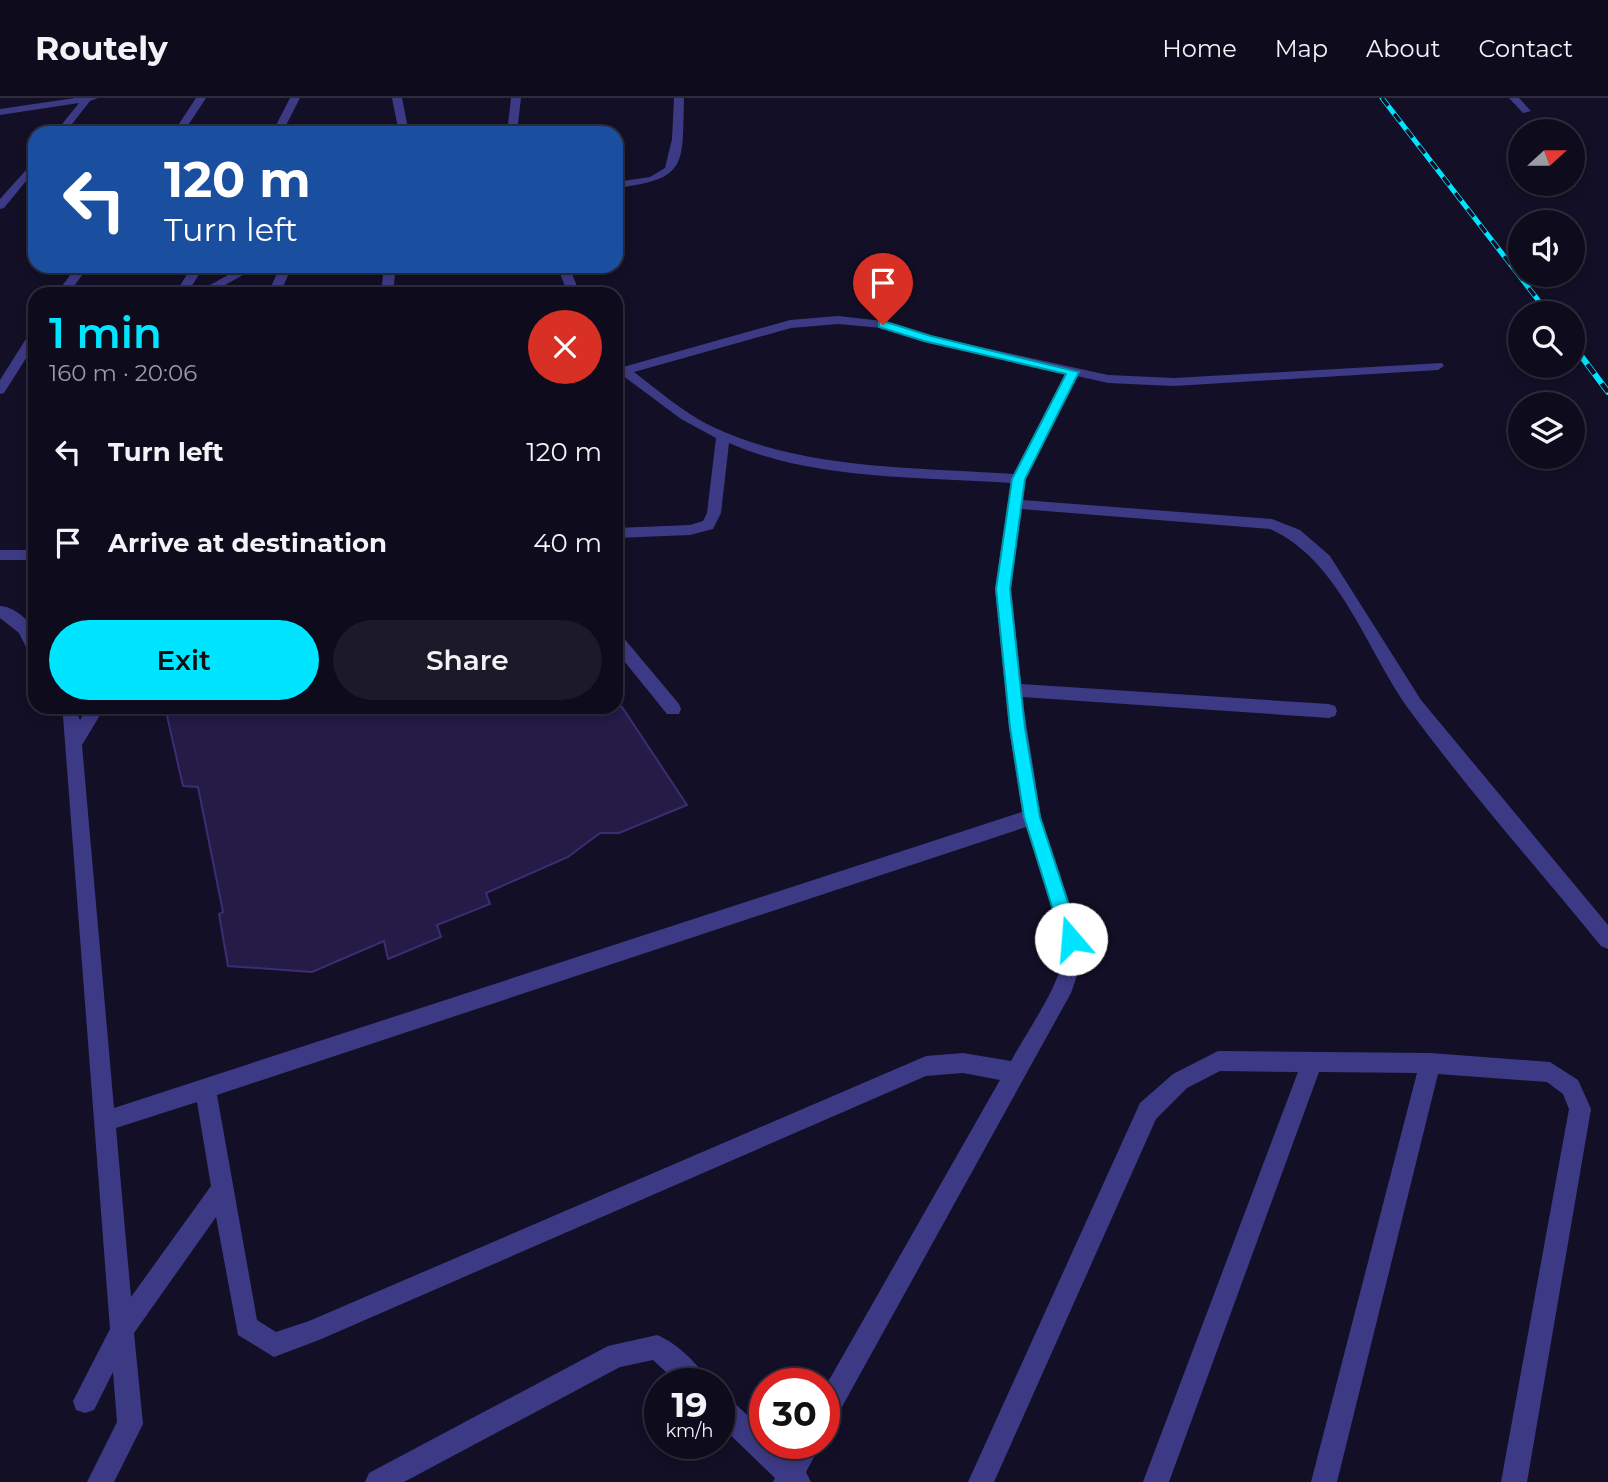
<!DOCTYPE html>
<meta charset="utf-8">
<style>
:root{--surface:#0e0b1c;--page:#1c1929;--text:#f1f3f6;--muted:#9b9ba3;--line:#2e2b3b;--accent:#00e5ff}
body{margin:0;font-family:Montserrat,sans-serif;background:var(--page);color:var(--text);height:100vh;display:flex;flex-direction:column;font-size:26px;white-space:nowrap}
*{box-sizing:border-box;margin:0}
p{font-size:23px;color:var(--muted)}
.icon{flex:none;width:38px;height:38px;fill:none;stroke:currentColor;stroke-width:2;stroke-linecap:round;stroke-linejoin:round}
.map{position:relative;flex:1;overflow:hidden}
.details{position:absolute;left:28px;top:189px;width:595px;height:427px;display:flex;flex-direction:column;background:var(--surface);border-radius:21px;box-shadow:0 4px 10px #0003,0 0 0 2px var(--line)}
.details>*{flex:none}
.banner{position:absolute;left:28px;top:28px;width:595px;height:147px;border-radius:21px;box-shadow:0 4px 10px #0003,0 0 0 2px var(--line);background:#1a4fa0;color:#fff;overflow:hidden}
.needle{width:46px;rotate:69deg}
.tools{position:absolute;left:1508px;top:21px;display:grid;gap:14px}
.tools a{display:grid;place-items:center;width:77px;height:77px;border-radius:50%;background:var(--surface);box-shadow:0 4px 10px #0003,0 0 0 2px var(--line);font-size:35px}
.speed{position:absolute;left:644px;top:1270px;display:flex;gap:14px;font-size:35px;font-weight:700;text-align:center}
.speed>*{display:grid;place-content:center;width:91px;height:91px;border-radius:50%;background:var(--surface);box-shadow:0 4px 10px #0003,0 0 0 2px var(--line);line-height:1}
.speed small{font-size:18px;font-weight:400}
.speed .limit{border:10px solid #d22;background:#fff;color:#111}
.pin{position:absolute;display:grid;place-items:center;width:60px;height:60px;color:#fff;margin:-72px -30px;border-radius:50% 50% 50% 0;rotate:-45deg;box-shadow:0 0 7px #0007}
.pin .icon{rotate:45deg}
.me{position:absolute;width:77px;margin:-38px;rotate:342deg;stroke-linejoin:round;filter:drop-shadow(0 0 5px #0008)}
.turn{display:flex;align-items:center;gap:24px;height:147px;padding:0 21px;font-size:32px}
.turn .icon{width:91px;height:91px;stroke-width:2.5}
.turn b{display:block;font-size:49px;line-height:60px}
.round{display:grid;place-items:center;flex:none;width:74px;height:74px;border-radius:37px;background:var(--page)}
.summary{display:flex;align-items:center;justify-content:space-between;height:119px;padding:0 21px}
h1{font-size:42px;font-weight:600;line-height:52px;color:var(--accent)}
.cta{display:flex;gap:14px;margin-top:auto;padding:14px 21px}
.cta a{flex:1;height:80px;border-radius:42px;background:var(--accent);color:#111;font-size:28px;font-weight:600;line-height:80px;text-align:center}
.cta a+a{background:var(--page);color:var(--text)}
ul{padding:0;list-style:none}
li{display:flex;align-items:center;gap:21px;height:91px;padding:0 21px}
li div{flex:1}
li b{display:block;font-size:26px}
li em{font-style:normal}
header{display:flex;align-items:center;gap:42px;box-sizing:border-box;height:98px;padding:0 35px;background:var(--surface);border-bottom:2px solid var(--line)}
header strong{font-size:33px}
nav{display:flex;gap:38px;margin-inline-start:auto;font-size:24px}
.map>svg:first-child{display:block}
.building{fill:#241b47;stroke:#3b2d73;stroke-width:2}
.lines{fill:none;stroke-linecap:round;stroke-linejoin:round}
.minor{fill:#3d3a85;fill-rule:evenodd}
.rail-far1-casing{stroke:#00e5ff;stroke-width:5}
.rail-casing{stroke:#00e5ff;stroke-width:6}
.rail-far1{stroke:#130f26;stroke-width:3.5;stroke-dasharray:10;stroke-linecap:butt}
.rail{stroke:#130f26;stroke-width:4.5;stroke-dasharray:12;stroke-linecap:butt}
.route{fill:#00e5ff;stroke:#0095a6;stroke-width:2}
</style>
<header>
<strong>Routely</strong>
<nav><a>Home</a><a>Map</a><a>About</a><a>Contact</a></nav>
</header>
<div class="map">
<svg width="1608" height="1384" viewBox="0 0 1608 1384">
<rect width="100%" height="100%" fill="#130f26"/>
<path class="building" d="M 165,609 L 622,609 L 687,707 L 619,735 L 600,735 L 568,759 L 486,795 L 490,806 L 437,827 L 441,839 L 388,861 L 384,843 L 312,874 L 228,868 L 219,816 L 223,814 L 198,689 L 183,688 Z"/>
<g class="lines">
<g class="minor">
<path d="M 75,0 L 98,0 L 90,3 L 65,35 L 55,35 L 79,5 L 0,17 L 0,11 Z"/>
<path d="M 196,0 L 206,0 L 183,35 L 173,35 Z"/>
<path d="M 290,0 L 300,0 L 282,35 L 272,35 Z"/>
<path d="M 392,0 L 402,0 L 409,35 L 399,35 Z"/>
<path d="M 511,0 L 521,0 L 517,35 L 507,35 Z"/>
<path d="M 674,0 L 684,0 C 682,67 689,81 616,90 L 616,84 L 650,79 L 665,70 L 672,41 Z"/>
<path d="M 1509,0 L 1519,0 L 1531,13 L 1523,15 Z"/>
<path d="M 35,62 L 35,72 L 4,110 L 0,111 L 0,101 Z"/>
<path d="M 77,168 L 89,168 L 68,196 L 56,196 Z"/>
<path d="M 192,168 L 204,168 L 187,196 L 175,196 Z"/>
<path d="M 244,168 L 259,168 L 209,196 L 194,196 Z"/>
<path d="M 280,168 L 292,168 L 280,196 L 268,196 Z"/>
<path d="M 384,168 L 396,168 L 393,196 L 381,196 Z"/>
<path d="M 557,168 L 569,168 L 580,196 L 568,196 Z"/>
<path d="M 838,218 L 883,223 L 931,238 L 1108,277 L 1174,280 L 1442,265 L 1444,268 L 1438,272 L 1174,288 L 1108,285 L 1077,278 L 1025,381 L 1022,402 L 1272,421 L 1300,432 L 1330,458 L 1421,602 L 1608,827 L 1608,851 L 1601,848 C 1538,771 1469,693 1410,613 C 1367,554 1340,462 1270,431 L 1021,411 L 1011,491 L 1021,586 L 1329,606 L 1335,608 L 1337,613 L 1335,618 L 1329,620 L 1022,599 L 1041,719 L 1081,841 L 1082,863 L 1071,895 L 833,1325 L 824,1328 L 824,1291 L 1000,982 L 963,975 L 926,978 L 319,1242 L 274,1259 L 238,1237 L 216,1119 L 134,1235 L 143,1326 L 114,1384 L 87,1384 L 117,1324 L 113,1274 L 94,1312 L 85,1315 L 76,1312 L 73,1303 L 110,1231 L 63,618 L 58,609 L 74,609 L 80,622 L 88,609 L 105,609 L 82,647 L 114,1010 L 1022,714 L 1009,630 L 995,491 L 1011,385 C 921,379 812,382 729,345 L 721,415 L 713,431 L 690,437 L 616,440 L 616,430 L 690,427 L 703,423 L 707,415 L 716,340 L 681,321 L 622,277 L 616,279 L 616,271 L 790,222 ZM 838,226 L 882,230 L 928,245 L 1066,275 L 1014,376 C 914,369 805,372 713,329 C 684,315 659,293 634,274 L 791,230 ZM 1026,729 C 1036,759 1066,835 1062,863 C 1058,890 1025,937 1011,963 L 963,955 L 926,958 L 309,1223 L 276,1234 L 257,1222 L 217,997 ZM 197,1004 L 211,1088 L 131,1199 L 116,1030 Z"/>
<path d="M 35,232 L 35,246 L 4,295 L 0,296 L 0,282 L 31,233 Z"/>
<rect x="0" y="452" width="35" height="10"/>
<path d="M 0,508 C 12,508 31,522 34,534 C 36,541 35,550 35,557 L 29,555 L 19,535 L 0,520 Z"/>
<path d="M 616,536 L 622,538 L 679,606 L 681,611 L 679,616 L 667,616 L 616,553 Z"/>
<path d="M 1218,953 L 1430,955 L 1550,964 L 1578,982 L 1591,1011 L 1527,1384 L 1501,1384 L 1569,1011 L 1563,996 L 1547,984 L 1438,976 L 1337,1384 L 1311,1384 L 1417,975 L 1319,974 L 1169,1384 L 1143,1384 L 1298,974 L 1220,973 L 1187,990 L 1156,1021 L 994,1384 L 968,1384 L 1140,1005 L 1173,976 Z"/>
<path d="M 657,1237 C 675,1244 702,1268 709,1286 L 679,1286 L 653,1262 L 620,1269 L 404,1384 L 365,1384 L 369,1375 L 608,1248 Z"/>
<path d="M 719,1296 L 728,1299 L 765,1334 L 765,1346 L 777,1346 L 788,1356 L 794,1346 L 821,1346 L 806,1374 L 811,1384 L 773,1384 L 775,1380 L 719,1326 Z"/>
</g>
<defs>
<path id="rail-far1" d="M 1382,0 L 1548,215"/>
<path id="rail" d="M 1573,247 L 1608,294"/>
</defs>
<use href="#rail-far1" class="rail-far1-casing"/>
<use href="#rail" class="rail-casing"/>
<use href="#rail-far1" class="rail-far1"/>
<use href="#rail" class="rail"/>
</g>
<path class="route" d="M 883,223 L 931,238 L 1079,274 L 1025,381 L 1010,491 L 1025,630 L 1040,719 L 1080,841 L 1077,847 L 1071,850 L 1065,847 L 1062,841 L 1024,719 L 1010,630 L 996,491 L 1012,381 L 1066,276 L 924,243 L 879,229 L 879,224 Z"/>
</svg>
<div class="tools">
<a><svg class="needle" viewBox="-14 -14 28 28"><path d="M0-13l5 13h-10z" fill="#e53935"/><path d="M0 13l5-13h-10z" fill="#9b9ba3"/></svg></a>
<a><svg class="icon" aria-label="sound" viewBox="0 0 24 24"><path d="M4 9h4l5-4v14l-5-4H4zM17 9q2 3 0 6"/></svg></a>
<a><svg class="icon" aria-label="search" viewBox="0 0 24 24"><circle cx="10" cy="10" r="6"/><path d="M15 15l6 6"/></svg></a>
<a><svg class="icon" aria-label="layers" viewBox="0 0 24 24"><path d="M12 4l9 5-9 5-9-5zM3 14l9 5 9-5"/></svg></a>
</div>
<div class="speed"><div>19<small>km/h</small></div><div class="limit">30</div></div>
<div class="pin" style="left:883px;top:227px;background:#d93025"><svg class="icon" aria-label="arrive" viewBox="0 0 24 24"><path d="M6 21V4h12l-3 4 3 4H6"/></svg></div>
<svg class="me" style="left:1071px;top:841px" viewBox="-20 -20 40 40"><circle r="19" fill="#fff"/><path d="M0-13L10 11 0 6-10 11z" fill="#00e5ff"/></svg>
<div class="banner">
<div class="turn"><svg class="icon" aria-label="left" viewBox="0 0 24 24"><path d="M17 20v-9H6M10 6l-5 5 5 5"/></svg><div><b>120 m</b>Turn left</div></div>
</div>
<section class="details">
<div class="summary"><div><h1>1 min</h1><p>160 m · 20:06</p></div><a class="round" style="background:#d93025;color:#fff"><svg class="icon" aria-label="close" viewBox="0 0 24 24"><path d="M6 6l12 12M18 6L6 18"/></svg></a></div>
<ul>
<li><svg class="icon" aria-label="left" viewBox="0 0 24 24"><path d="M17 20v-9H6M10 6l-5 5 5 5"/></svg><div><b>Turn left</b></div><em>120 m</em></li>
<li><svg class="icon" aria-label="arrive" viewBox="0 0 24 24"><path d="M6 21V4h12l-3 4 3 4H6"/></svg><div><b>Arrive at destination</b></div><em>40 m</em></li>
</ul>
<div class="cta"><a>Exit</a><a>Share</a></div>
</section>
</div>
